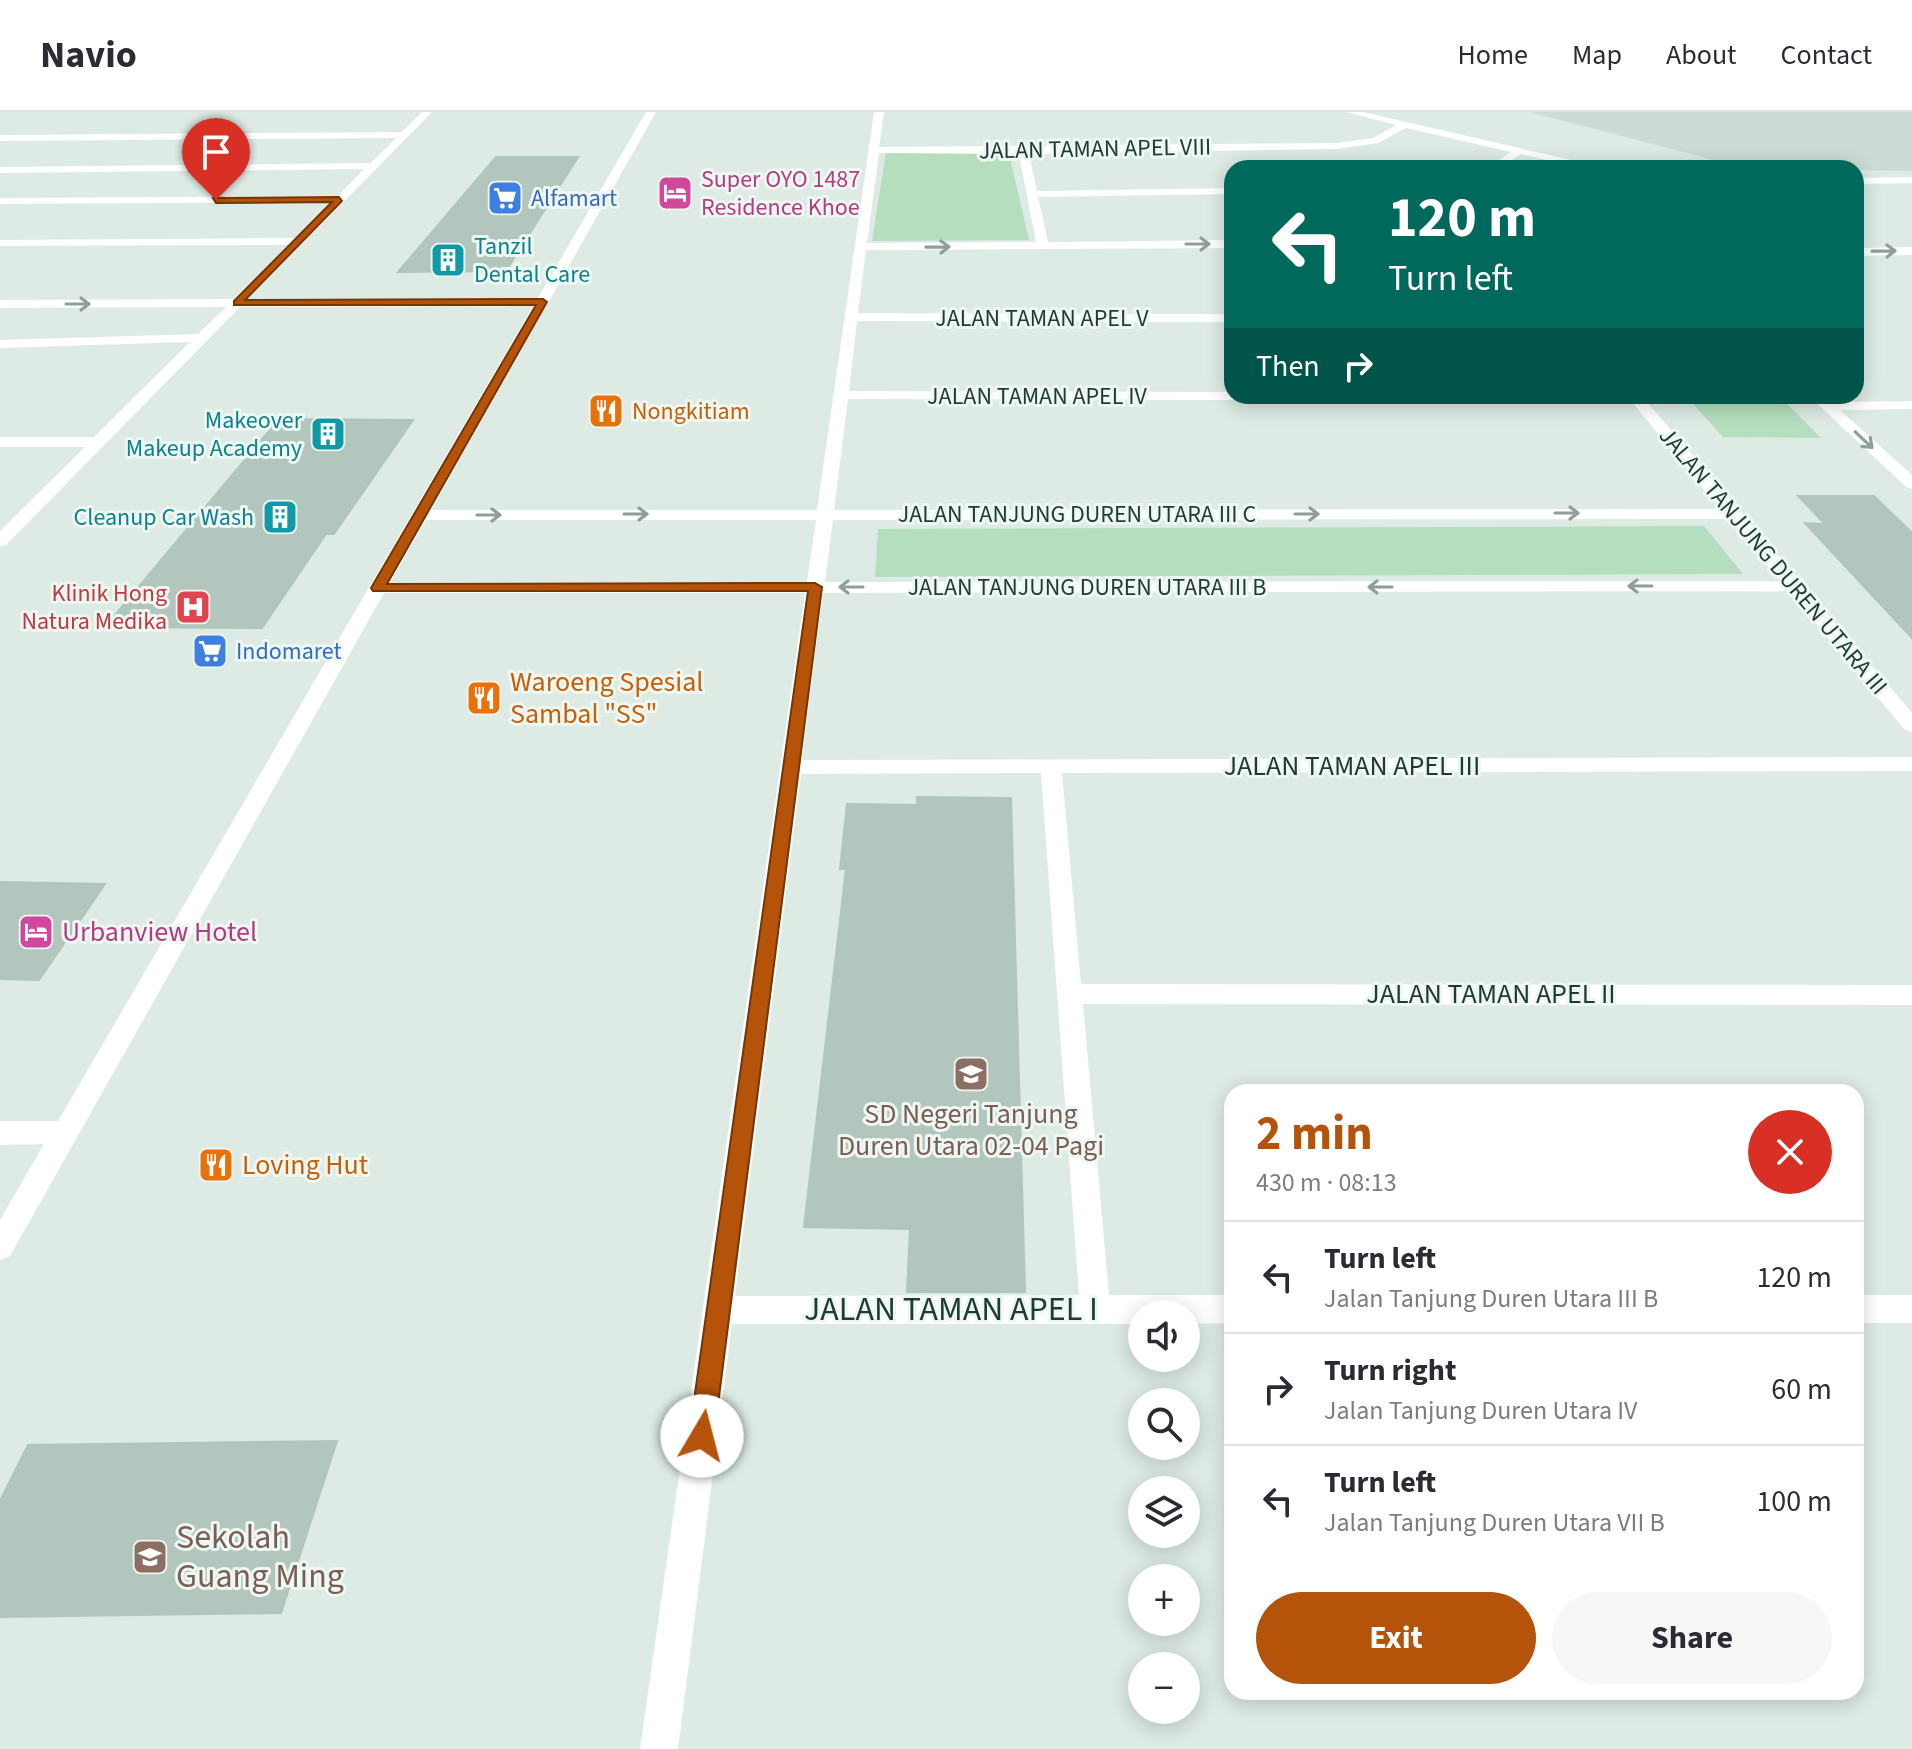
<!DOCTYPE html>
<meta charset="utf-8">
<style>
:root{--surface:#fff;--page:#f7f7f7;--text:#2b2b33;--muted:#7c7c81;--line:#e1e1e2;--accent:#b45309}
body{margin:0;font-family:"Source Sans 3",sans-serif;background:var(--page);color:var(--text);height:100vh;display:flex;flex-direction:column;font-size:30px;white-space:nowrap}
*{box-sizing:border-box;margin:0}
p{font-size:26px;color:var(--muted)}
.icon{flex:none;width:44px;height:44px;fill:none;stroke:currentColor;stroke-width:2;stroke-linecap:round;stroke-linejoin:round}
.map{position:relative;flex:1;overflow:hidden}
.details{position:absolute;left:1224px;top:972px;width:640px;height:616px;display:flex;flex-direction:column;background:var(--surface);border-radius:24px;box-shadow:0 4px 20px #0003}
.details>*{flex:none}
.hud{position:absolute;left:1224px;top:48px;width:640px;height:244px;border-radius:24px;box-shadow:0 4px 20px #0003;background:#00695c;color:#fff;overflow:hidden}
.controls{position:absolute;left:1128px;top:1188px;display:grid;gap:16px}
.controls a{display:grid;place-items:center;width:72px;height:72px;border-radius:50%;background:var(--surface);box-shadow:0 4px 20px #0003;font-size:40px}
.pin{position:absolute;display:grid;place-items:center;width:68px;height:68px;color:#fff;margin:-82px -34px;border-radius:50% 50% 50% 0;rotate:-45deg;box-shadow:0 0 8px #0007}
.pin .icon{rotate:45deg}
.me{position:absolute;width:88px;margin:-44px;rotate:8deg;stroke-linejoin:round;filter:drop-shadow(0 0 6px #0008)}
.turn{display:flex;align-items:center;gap:28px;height:168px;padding:0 32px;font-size:36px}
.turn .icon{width:104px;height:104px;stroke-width:2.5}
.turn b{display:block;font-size:56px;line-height:68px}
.then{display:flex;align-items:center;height:76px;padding:0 32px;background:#0003;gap:16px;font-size:30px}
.round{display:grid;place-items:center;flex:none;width:84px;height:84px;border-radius:42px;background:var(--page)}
.headline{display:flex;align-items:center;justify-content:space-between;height:136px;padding:0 32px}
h1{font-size:48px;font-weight:700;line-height:60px;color:var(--accent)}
.primary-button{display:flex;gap:16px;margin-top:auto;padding:16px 32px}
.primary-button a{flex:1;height:92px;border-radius:48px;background:var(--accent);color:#fff;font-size:32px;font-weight:700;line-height:92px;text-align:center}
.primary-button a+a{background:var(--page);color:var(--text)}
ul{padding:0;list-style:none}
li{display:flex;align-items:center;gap:24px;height:112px;padding:0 32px;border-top:2px solid var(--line)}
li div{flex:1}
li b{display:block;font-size:30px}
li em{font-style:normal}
header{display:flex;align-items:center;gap:48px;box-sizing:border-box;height:112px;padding:0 40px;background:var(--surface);border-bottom:2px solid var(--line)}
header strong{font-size:38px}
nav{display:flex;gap:44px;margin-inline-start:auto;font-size:28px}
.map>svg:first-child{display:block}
.built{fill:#ccdbd3}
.green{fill:#b4debd}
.building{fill:#b3c6bd;stroke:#b0c5bb;stroke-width:2}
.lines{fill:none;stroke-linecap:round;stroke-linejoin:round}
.minor{fill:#fff;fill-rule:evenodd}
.oneway{stroke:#8e9e98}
.route{fill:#b45309;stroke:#753606;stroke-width:2}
.labels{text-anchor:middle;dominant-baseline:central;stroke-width:6;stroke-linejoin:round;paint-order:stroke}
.far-street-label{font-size:24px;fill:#1e3c32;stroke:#eef7f2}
.far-hotel-label{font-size:24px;fill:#b23c85;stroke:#eef7f2;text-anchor:start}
.far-shop-label{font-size:24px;fill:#366cbe;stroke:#eef7f2;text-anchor:start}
.far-culture-label{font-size:24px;fill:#0d838f;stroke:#eef7f2;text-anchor:end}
.far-food-label{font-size:24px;fill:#c56008;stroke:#eef7f2;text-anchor:start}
.far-health-label{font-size:24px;fill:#be3a42;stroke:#eef7f2;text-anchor:end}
.food-label{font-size:28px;fill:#c56008;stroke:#eef7f2;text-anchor:start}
.street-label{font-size:28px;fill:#1e3c32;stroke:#eef7f2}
.hotel-label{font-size:28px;fill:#b23c85;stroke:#eef7f2;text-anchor:start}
.education-label{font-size:28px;fill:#785e54;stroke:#eef7f2}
.near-street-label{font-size:34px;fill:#1e3c32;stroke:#eef7f2}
.near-education-label{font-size:34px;fill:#785e54;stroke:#eef7f2;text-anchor:start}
</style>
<header>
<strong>Navio</strong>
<nav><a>Home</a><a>Map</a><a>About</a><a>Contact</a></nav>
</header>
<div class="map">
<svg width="1912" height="1637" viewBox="0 0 1912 1637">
<rect width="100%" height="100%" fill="#ddebe4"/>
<path class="built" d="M 1530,0 L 1912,0 L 1912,59 L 1744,56 Z"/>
<g class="green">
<path d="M 886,40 L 1009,41 L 1029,128 L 872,129 Z"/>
<path d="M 1686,284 L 1779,284 L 1821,326 L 1723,325 Z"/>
<path d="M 1704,414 L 1743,462 L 875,465 L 878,417 Z"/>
</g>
<g class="building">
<path d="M 496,45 L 578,45 L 506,159 L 398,160 Z"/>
<path d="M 279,307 L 413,308 L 334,422 L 326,422 L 262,516 L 105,515 Z"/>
<path d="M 1798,384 L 1874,384 L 1912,421 L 1912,526 L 1805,411 L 1825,412 Z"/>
<path d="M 917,685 L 1011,686 L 1025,1180 L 907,1180 L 910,1117 L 804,1115 L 846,757 L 840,757 L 847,692 L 917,693 Z"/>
<path d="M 0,770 L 105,772 L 39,868 L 0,867 Z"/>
<path d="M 337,1329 L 281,1501 L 0,1505 L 0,1389 L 28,1333 Z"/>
</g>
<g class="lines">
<g class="minor">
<path d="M 422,0 L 432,0 L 248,187 L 538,186 L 646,0 L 656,0 L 431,398 L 817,398 L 874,0 L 884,0 L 879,35 L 1337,31 L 1373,26 L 1396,13 L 1346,0 L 1363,0 L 1597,54 L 1598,56 L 1580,56 L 1521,42 L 1500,56 L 1488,56 L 1511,40 L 1406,16 L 1378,31 L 1337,37 L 1029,42 L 1037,79 L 1232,76 L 1232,82 L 1038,85 L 1048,130 L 1232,128 L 1232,136 L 866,138 L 858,201 L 1232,202 L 1232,210 L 857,209 L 849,279 L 1232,280 L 1232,284 L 1239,284 L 1232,288 L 848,287 L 834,398 L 1720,397 L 1627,284 L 1642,284 L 1912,601 L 1912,620 L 1905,618 L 1789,479 L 823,481 L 802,648 L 1912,645 L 1912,659 L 1062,661 L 1081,872 L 1912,873 L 1912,893 L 1083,892 L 1109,1183 L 1232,1183 L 1232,1211 L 1186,1212 L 1186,1202 L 1142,1202 L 1142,1212 L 732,1212 L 678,1637 L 640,1637 L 805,481 L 384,481 L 10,1144 L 0,1148 L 0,1108 L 44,1032 L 0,1033 L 0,1009 L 58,1009 L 533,194 L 240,195 L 6,433 L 0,434 L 0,419 L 85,335 L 0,335 L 0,325 L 94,325 L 190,230 L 0,236 L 0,228 L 198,222 L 226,195 L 0,196 L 0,188 L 233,187 L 288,133 L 0,134 L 0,128 L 296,126 L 331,90 L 0,92 L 0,86 L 338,84 L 364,57 L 0,61 L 0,55 L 371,51 L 396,26 L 0,29 L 0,23 L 402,20 ZM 879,41 L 1019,42 L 1036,130 L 867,131 ZM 1729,407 L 1780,469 L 825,470 L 833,408 ZM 426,408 L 816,408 L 807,470 L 390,471 ZM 1041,661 L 1079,1183 L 735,1184 L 801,662 Z"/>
<path d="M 1912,65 L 1912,71 L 1856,72 L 1856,66 Z"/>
<path d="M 1912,135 L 1912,143 L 1856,144 L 1856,136 Z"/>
<path d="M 1809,284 L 1824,284 L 1831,290 L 1912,289 L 1912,297 L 1840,298 L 1912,363 L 1912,377 L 1906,375 Z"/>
<rect x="1856" y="1183" width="56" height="28"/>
</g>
</g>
<defs><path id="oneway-shaft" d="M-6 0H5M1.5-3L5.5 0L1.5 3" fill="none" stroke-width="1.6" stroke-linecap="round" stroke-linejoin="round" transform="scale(2)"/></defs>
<g class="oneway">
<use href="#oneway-shaft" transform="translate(1198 132)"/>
<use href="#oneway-shaft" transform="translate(938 135) rotate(-1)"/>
<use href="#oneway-shaft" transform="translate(1884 139) rotate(-1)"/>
<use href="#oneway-shaft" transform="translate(78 192)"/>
<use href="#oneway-shaft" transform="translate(1864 328) rotate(43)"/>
<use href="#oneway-shaft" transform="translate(1567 401)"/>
<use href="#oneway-shaft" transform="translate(636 402)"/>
<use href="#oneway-shaft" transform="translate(1307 402)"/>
<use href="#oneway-shaft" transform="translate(489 403)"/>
<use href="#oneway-shaft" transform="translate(1640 474) rotate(180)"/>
<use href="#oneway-shaft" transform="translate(851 475) rotate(180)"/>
<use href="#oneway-shaft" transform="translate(1380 475) rotate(180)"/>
</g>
<path class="route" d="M 339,85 L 342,89 L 245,188 L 543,187 L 547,190 L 387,472 L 815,471 L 822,475 L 714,1324 L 710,1333 L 702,1336 L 693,1333 L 689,1324 L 808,479 L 373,479 L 371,476 L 536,193 L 234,193 L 234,189 L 332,90 L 216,91 L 213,86 Z"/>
<defs>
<symbol id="hotel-square" viewBox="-11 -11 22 22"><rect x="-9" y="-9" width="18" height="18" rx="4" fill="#d1479c" stroke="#eef7f2"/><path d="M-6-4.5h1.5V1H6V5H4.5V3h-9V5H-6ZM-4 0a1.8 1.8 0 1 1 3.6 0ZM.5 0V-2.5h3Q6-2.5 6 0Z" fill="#fff"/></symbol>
<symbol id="supermarket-square" viewBox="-11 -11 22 22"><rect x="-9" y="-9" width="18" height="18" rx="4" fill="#3f7fe0" stroke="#eef7f2"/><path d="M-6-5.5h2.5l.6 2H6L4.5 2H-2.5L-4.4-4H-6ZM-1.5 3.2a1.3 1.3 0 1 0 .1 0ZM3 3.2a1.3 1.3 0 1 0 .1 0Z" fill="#fff"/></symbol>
<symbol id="building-square" viewBox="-11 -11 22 22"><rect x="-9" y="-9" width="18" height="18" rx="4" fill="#0f9aa8" stroke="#eef7f2"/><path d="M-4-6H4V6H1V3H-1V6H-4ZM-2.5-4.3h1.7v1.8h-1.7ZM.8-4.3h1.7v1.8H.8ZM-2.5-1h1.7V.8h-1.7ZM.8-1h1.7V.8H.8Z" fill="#fff"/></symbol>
<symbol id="restaurant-square" viewBox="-11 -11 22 22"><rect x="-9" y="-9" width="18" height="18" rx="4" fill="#e8710a" stroke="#eef7f2"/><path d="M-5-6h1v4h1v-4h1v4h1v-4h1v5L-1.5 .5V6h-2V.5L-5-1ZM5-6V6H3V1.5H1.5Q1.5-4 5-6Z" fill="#fff"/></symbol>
<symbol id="hospital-square" viewBox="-11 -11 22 22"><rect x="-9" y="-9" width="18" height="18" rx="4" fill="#e0444e" stroke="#eef7f2"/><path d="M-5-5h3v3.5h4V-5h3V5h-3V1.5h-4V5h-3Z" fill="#fff"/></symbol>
<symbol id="school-square" viewBox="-11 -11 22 22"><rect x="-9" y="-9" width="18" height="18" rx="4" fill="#8d6e63" stroke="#eef7f2"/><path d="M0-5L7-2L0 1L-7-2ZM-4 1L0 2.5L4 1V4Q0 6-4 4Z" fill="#fff"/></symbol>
</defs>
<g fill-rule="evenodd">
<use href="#hotel-square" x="655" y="61" width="40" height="40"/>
<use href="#supermarket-square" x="485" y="66" width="40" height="40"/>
<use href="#building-square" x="428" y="128" width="40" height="40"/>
<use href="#restaurant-square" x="586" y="279" width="40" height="40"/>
<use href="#building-square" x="308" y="302" width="40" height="40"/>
<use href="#building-square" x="260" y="385" width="40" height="40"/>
<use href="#hospital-square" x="173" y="475" width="40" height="40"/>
<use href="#supermarket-square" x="190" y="519" width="40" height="40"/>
<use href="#restaurant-square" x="464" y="566" width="40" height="40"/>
<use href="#hotel-square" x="16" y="800" width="40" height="40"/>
<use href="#school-square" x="951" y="942" width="40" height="40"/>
<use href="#restaurant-square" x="196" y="1033" width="40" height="40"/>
<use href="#school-square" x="130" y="1425" width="40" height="40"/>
</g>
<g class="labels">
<g class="far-street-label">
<text transform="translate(1095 37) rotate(-1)">JALAN TAMAN APEL VIII</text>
<text x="1042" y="206">JALAN TAMAN APEL V</text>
<text x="1037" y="284">JALAN TAMAN APEL IV</text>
<text x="1077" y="402">JALAN TANJUNG DUREN UTARA III C</text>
<text transform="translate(1773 449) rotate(50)">JALAN TANJUNG DUREN UTARA III</text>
<text x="1087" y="475">JALAN TANJUNG DUREN UTARA III B</text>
</g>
<g class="far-hotel-label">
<text x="701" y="67">Super OYO 1487<tspan x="701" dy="28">Residence Khoe</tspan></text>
</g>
<g class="far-shop-label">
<text x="531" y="86">Alfamart</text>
<text x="236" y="539">Indomaret</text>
</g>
<g class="far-culture-label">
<text x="474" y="134" text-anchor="start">Tanzil<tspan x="474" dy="28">Dental Care</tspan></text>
<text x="302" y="308">Makeover<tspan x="302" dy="28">Makeup Academy</tspan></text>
<text x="254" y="405">Cleanup Car Wash</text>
</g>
<g class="far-food-label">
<text x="632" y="299">Nongkitiam</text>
</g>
<g class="far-health-label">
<text x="167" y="481">Klinik Hong<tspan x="167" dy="28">Natura Medika</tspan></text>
</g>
<g class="food-label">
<text x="510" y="570">Waroeng Spesial<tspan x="510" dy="32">Sambal "SS"</tspan></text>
<text x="242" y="1053">Loving Hut</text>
</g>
<g class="street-label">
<text x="1352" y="654">JALAN TAMAN APEL III</text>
<text x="1491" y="882">JALAN TAMAN APEL II</text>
</g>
<g class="hotel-label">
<text x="62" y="820">Urbanview Hotel</text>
</g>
<g class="education-label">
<text x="971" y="1002">SD Negeri Tanjung<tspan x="971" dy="32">Duren Utara 02-04 Pagi</tspan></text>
</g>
<g class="near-street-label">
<text x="951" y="1197">JALAN TAMAN APEL I</text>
</g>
<g class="near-education-label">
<text x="176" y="1425">Sekolah<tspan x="176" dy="39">Guang Ming</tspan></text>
</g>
</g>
</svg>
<div class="controls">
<a><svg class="icon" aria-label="sound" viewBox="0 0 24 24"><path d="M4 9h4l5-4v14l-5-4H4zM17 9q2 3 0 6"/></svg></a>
<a><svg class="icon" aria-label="search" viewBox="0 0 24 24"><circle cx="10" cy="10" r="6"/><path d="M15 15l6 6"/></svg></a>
<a><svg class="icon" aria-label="layers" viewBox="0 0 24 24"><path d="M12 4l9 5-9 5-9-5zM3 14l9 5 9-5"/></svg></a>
<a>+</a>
<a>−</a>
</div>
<div class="pin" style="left:216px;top:88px;background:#d93025"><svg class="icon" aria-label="arrive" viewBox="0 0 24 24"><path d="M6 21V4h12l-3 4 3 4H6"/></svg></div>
<svg class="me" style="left:702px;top:1324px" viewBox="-20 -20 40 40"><circle r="19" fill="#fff"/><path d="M0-13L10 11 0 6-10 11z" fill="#b45309"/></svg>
<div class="hud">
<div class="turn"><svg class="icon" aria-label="left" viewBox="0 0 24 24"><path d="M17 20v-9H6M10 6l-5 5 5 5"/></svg><div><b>120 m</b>Turn left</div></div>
<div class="then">Then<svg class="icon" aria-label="right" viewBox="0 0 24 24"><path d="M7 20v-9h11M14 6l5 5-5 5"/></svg></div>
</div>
<section class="details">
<div class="headline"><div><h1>2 min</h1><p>430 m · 08:13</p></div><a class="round" style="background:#d93025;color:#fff"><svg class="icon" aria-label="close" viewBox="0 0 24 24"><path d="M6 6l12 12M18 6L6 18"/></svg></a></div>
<ul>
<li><svg class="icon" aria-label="left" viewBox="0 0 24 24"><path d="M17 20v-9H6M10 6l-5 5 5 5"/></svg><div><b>Turn left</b><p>Jalan Tanjung Duren Utara III B</p></div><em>120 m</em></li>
<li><svg class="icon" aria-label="right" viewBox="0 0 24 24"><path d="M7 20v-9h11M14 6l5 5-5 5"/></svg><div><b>Turn right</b><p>Jalan Tanjung Duren Utara IV</p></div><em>60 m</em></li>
<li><svg class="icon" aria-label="left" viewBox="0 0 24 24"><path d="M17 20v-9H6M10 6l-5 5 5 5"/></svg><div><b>Turn left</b><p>Jalan Tanjung Duren Utara VII B</p></div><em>100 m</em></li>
</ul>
<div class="primary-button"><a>Exit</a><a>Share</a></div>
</section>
</div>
